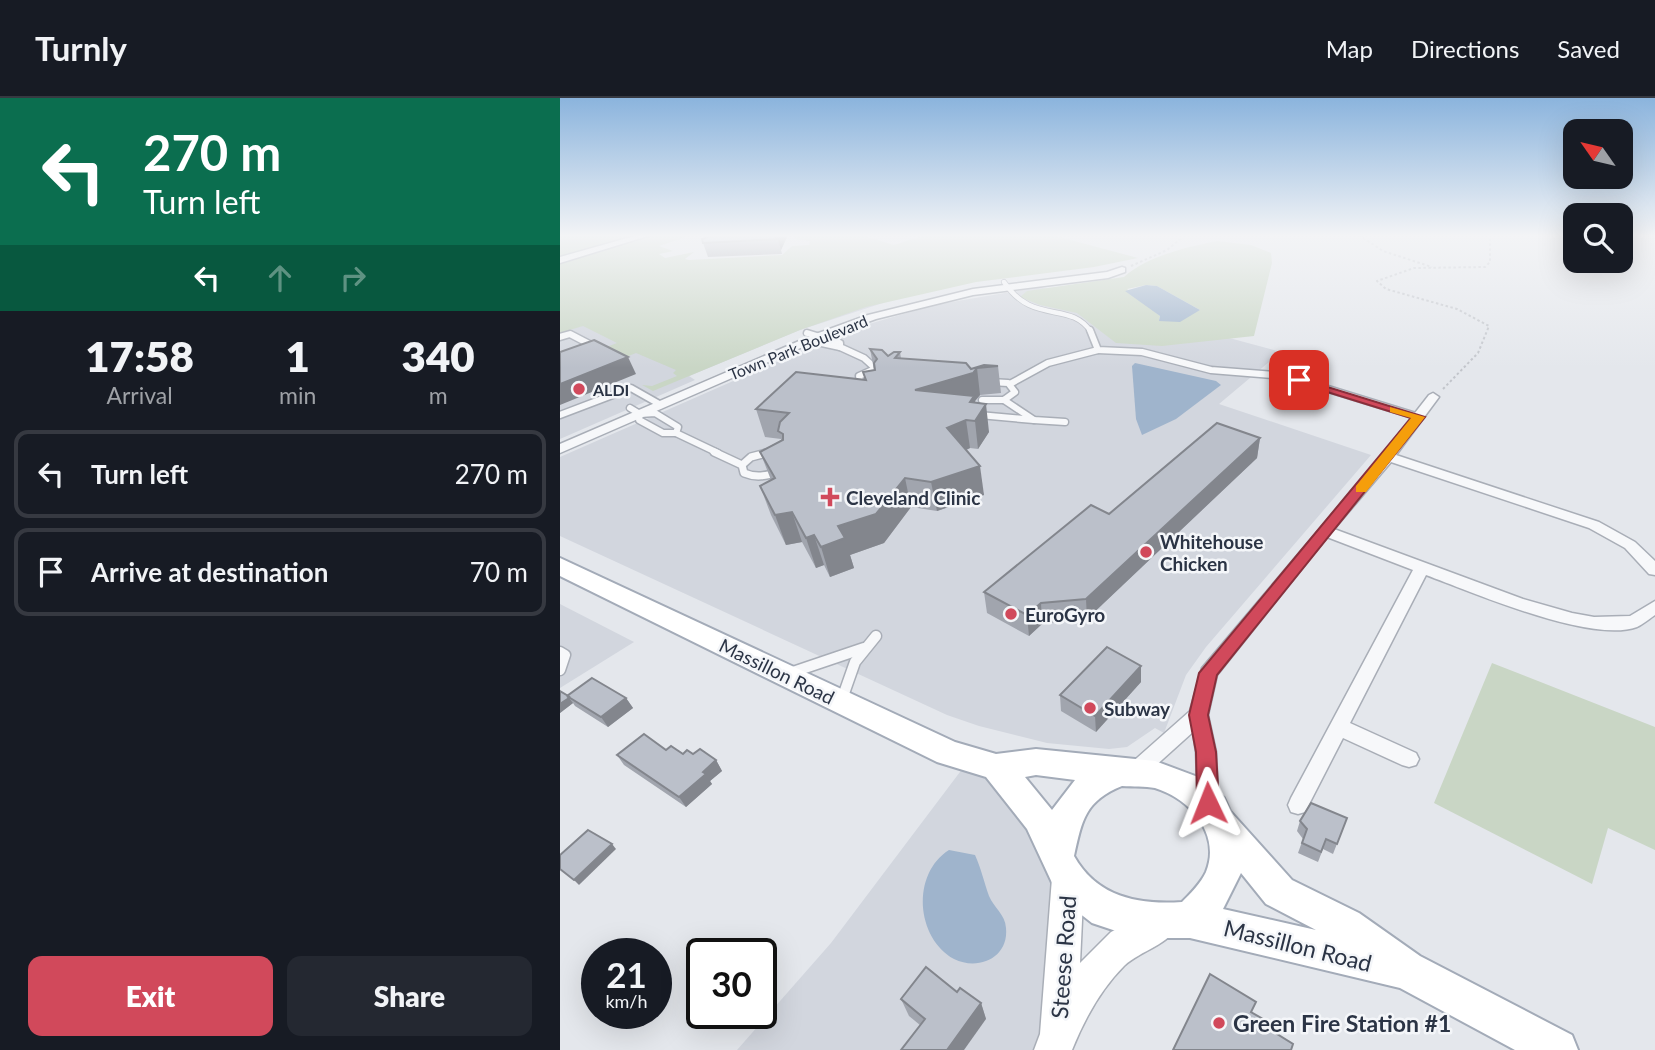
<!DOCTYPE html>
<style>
:root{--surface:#171b24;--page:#242831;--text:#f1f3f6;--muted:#9ea1a6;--line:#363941;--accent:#d1495b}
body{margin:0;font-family:Lato,sans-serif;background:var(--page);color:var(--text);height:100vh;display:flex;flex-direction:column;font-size:26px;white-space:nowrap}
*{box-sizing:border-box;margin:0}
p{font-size:23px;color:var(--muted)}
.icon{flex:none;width:38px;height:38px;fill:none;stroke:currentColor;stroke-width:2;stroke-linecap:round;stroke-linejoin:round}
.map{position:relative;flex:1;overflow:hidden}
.details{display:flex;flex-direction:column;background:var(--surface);width:560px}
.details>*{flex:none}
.guide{background:#0b6e4f;color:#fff;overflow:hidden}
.needle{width:46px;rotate:304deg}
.tools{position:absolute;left:1003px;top:21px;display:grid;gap:14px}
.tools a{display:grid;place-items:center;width:70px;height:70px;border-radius:14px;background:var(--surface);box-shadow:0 7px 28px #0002;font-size:35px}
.speed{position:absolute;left:21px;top:840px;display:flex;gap:14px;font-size:35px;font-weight:700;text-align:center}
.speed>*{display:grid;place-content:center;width:91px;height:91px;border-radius:50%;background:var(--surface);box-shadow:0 7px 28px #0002;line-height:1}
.speed small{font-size:18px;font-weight:400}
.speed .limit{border:4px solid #111;border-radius:10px;background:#fff;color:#111}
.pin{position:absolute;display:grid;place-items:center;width:60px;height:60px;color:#fff;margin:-30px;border-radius:14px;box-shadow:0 4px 10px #0006}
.me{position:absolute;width:77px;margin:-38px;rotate:358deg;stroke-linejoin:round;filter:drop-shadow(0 0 5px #0008)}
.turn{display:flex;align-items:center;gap:24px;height:147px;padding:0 28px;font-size:32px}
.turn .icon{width:91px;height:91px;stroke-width:2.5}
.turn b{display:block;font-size:49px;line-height:60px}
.lanes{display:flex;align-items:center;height:66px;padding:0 28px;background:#0003;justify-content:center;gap:35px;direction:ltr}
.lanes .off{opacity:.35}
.eta{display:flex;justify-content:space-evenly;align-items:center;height:119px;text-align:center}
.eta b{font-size:42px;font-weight:800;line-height:49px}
.button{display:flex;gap:14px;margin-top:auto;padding:14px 28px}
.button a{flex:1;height:80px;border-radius:14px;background:var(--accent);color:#fff;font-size:28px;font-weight:800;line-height:80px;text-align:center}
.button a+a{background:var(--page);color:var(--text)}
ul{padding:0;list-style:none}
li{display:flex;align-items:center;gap:21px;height:88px;margin:0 14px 10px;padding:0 14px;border:4px solid var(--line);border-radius:14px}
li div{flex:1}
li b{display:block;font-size:26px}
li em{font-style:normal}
header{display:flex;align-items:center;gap:42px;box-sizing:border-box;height:98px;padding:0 35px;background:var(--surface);border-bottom:2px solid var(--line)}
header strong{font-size:33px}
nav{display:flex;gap:38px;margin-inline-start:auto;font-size:24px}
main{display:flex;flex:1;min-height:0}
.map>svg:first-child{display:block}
.built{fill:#d2d6de}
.green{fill:#c9d6c5;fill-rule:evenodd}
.water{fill:#9fb4cc}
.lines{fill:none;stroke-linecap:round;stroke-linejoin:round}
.lane-far3-casing{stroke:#a9aeb7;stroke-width:6}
.lane-far2-casing{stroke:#a9aeb7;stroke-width:9}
.lane-far1-casing{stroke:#a9aeb7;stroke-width:10}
.lane-casing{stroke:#a9aeb7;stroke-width:13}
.street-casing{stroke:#a9aeb7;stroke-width:3}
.secondary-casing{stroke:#a9aeb7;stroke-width:3}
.primary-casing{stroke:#a3abb8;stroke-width:4}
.path{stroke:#c2c5cb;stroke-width:2;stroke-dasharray:2.5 2.5;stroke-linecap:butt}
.lane-far3{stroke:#f7f8fa;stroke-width:4.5}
.lane-far2{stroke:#f7f8fa;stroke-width:6}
.lane-far1{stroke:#f7f8fa;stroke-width:7}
.lane{stroke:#f7f8fa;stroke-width:10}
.street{fill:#f7f8fa;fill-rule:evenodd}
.secondary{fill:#fff;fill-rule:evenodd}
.primary{fill:#fff;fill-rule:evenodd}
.wall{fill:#a1a5ae}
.shaded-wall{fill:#83868d}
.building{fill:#bbc0ca;stroke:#83868d;stroke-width:2}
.route{fill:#d1495b;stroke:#882f3b;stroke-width:2}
.slow{fill:#f59e0b}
.poi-dot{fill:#d1495b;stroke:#f4f6f9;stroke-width:2.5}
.labels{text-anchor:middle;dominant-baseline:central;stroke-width:5;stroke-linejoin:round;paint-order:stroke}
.far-street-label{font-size:16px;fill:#2b3445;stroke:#f4f6f9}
.far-poi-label{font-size:16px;font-weight:bold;fill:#2b3445;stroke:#f4f6f9;text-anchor:start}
.poi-label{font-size:19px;font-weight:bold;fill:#2b3445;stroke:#f4f6f9;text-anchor:start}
.street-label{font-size:19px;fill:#2b3445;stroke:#f4f6f9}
.near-street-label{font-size:23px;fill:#2b3445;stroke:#f4f6f9}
.near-poi-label{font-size:23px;font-weight:bold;fill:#2b3445;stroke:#f4f6f9;text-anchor:start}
</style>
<header>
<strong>Turnly</strong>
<nav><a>Map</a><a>Directions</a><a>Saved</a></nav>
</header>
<main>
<section class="details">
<div class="guide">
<div class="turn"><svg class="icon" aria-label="left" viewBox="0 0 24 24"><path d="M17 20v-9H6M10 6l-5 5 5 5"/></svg><div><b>270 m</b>Turn left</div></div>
<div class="lanes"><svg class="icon" aria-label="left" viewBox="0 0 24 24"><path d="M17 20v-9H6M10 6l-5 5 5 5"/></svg><svg class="icon off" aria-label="ahead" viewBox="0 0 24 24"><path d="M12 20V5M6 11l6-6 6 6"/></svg><svg class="icon off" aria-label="right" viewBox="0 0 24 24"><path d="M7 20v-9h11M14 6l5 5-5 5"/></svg></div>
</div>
<div class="eta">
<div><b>17:58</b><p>Arrival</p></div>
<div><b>1</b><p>min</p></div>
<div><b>340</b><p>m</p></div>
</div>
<ul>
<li><svg class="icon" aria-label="left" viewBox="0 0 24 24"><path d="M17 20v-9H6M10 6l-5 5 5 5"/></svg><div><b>Turn left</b></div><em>270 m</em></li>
<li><svg class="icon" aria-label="arrive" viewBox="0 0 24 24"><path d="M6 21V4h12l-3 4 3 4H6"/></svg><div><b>Arrive at destination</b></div><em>70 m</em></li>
</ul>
<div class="button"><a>Exit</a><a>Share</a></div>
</section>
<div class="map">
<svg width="1095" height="952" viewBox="0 0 1095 952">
<rect width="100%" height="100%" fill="#e4e7ec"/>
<g class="built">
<path d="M 213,163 L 332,202 L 240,232 L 129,278 L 135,282 L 0,341 L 0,235 Z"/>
<path d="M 480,189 L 721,254 L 659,306 L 811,357 L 646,549 L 626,577 L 604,635 L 595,630 L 567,649 L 549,651 L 487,645 L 419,628 L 387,617 L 0,438 L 0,359 L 292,231 L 374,207 Z"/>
<path d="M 0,506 L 74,544 L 0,590 Z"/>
<path d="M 409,662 L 422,666 L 497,760 L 493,952 L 177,952 L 271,845 Z"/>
</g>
<g class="green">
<path d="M 0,137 L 75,137 L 0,159 Z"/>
<path d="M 95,137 L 132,137 L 99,148 L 113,153 L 99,156 L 105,160 L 134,154 L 125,161 L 129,162 L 222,157 L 232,148 L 249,147 L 250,143 L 235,141 L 236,137 L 302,137 L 334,147 L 365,137 L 492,137 L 578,160 L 534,169 L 416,184 L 306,209 L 240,232 L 93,293 L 82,287 L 92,288 L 117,278 L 113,275 L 116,272 L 76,255 L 66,259 L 20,259 L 57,245 L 23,228 L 0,235 L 0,165 Z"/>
<path d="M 657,143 L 691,147 L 711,155 L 712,165 L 694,238 L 602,248 L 556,245 L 517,215 L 480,207 L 460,199 L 467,193 L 564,179 C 587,158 627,149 657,143 ZM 586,187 L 597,188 L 640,212 L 599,223 L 600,218 L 567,191 Z"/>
<path d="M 932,565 L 1095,629 L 1095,752 L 1048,730 L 1032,786 L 874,705 Z"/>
</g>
<g class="water">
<path d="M 586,187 L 597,188 L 640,212 L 620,224 L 599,223 L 600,218 L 565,193 Z"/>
<path d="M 575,265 L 656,283 L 661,287 L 616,321 L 582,337 L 576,321 L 572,268 Z"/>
<path d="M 389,752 L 415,757 C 421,770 424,784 429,798 C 434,810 445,816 446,830 C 449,860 418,873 394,861 C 356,840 351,776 389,752 Z"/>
</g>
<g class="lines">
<defs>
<path id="lane-far3" d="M 444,184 C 473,228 510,202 531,234"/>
<g id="lane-far2">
<path d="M 530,232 L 538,252 L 582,254 L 651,272 L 726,278 L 859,319"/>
<path d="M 247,235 L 280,245 L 280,249 L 304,260 L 315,270"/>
<path d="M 0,239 L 10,236 L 35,249"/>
<path d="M 257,239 L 257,244 L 280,249"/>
<path d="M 306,285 L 300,283 L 299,278 L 317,270"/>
<path d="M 450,286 L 488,265 L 538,252"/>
<path d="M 422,302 L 444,302 L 455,294 L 448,285 L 430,284"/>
<path d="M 444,302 L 474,322 L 505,324"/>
<path d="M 70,310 L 80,316 L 95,315 L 118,329 L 116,335"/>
<path d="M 80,316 L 79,322 L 103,335 L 116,335 L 158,355"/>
<path d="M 0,317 L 71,290 L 101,307"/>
<path d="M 419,317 L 474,322"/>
<path d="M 205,355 L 210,354"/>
</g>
<g id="lane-far1">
<path d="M 154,354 L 182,367 L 184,375 C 196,380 206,378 218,374"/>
<path d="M 182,367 L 191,359 L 210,354"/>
</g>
<g id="lane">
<path d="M 0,554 L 5,557 L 0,572"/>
<path d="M 230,575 L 304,550"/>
<path d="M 282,601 L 295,564 L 316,538"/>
</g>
<g id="street">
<path d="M 78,137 L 91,137 L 0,165 L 0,159 Z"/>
<path d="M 562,169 L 565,170 L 565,174 L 548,180 L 413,197 L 316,221 L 261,241 L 0,355 L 0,346 L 253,237 L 308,217 L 413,191 L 547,174 Z"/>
<path d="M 873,295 L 879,299 L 836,357 L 1039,424 L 1075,444 L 1095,463 L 1095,477 L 1089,476 L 1065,450 L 1029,430 L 831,364 L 774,431 L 963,501 L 1012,515 L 1034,519 L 1070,518 L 1095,503 L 1095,517 C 1089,521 1083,526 1077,529 C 1031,546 912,494 866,477 L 790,625 L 856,655 L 859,661 L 856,667 L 849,669 L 842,667 L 783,640 L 745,714 L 738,716 L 731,714 L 728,707 L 731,700 L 853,472 L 767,439 L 657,577 L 648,617 L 656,654 L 658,705 L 655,712 L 648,714 L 641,712 L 638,705 L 636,654 L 633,634 L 583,679 L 576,682 L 569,679 L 566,673 L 569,667 L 630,613 L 642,570 L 823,356 L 869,297 Z"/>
</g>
<path id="secondary" d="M 508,764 L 520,769 L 524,780 L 520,865 L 551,834 L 602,808 L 614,813 L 619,825 C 610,847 581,852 564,868 C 541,891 524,922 512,952 L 474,952 L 480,936 L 492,780 L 496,769 Z"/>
<path id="primary" d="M 0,460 L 395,644 L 436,656 L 476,651 L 595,663 L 638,679 L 664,700 L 670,713 L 732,782 L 799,815 L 860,858 L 1012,937 L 1018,952 L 955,952 L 840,890 L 630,840 L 577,840 L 532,825 L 505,804 L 494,789 L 467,731 L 426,679 L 377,664 L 0,478 ZM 476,677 L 515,682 L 492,712 L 465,679 ZM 562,688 C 573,689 585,688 595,690 C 631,701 661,737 646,774 C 641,785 630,796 622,804 C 578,807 537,799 514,758 C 522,722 525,703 562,688 ZM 681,775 L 706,806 L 756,832 L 663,811 Z"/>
</defs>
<use href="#lane-far3" class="lane-far3-casing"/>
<use href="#lane-far2" class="lane-far2-casing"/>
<use href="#lane-far1" class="lane-far1-casing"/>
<use href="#lane" class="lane-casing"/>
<use href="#street" class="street-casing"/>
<use href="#secondary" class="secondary-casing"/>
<use href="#primary" class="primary-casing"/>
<g class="path">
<path d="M 799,137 L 823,153 L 872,169"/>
<path d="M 571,168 L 607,152 L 625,137"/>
<path d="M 883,291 L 918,255 L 929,228 L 897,211 L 826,191 L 817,183 L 854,170 L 925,169 L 930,164 L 930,137"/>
</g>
<use href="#lane-far3" class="lane-far3"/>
<use href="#lane-far2" class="lane-far2"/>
<use href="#lane-far1" class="lane-far1"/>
<use href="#lane" class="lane"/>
<use href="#street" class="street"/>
<use href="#secondary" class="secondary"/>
<use href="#primary" class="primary"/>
</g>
<g class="wall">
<path d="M 154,137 L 228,137 L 221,152 L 222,156 L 148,159 L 143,145 Z"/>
<path d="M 310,251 L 328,258 L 340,254 L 341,260 L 411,271 L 438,268 L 441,295 L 420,297 L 415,303 L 429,334 L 418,351 L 410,350 L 406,352 L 424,397 L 377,413 L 351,409 L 324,445 L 290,457 L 294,470 L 270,479 L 264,467 L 256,470 L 242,444 L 226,447 L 211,417 L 200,388 L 211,382 L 200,354 L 221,342 L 221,341 L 205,339 L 196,311 L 305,282 L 303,274 L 314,272 Z"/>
<path d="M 700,340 L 697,360 L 527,521 L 482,526 L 469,538 L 427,515 L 424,494 L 549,416 Z"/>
<path d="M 581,584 L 536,634 L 501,613 L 500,597 Z"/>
<path d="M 0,593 L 7,598 L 66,600 L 73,610 L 48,629 L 15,608 L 13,605 L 0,615 Z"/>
<path d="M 123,656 L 133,656 L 156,662 L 162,673 L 150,683 L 152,686 L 126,709 L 64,667 L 57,657 Z"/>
<path d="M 787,720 L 773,756 L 763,751 L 758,764 L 738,755 L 743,741 L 737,733 L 740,723 Z"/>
<path d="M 397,894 L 421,905 L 426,921 L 360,927 L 349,918 L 341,901 Z"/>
</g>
<g class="shaded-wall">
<path d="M 217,137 L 228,137 L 221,152 L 218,141 L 216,139 Z"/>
<path d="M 68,259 L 76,276 L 0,307 L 0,286 Z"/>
<path d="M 417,270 L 420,297 L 415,303 L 417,319 L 426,306 L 429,334 L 418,351 L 415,323 L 355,292 Z"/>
<path d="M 406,322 L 410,350 L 391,359 L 387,330 Z"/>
<path d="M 700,340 L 697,360 L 527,521 L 526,501 Z"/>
<path d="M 420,368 L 424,397 L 377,413 L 371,384 Z"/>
<path d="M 345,380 L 351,409 L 324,445 L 290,457 L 294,470 L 270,479 L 261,449 L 278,428 Z"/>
<path d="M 232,414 L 242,444 L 226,447 L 215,417 Z"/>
<path d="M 254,437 L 264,467 L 256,470 L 246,440 Z"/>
<path d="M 481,505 L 482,526 L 469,538 L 467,517 Z"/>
<path d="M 581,568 L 581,584 L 536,634 L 535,618 Z"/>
<path d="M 9,600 L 13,605 L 0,615 L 0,606 Z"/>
<path d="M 66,600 L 73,610 L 48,629 L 41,619 Z"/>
<path d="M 156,662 L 162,673 L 150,683 L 152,686 L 126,709 L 119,699 L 143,674 Z"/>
<path d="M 52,746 L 56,751 L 19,787 L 14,782 Z"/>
<path d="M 421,905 L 426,921 L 404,952 L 387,952 Z"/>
</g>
<g class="building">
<path d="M 154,137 L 217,137 L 216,139 L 218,141 L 143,145 L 142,141 Z"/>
<path d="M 34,242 L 68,259 L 0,286 L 0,254 Z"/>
<path d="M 310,251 L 322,252 L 328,258 L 334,254 L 340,254 L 335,260 L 406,265 L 411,271 L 424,267 L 438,268 L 417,270 L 413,275 L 355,292 L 414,298 L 410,304 L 426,306 L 415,323 L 406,322 L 387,330 L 420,368 L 371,384 L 345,380 L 316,416 L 278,428 L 285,440 L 261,449 L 254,437 L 246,440 L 232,414 L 215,417 L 200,388 L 215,380 L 200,354 L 223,342 L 223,336 L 218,333 L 220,324 L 229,315 L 196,311 L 236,274 L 306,282 L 303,274 L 315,272 L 314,265 L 317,261 Z"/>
<path d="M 657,325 L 700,340 L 526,501 L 481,505 L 467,517 L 424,494 L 531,407 L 549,416 Z"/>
<path d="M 547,549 L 581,568 L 535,618 L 500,597 Z"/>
<path d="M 32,580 L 66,600 L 41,619 L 7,598 Z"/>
<path d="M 0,593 L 10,599 L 7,598 L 9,600 L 0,606 Z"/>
<path d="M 84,636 L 106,652 L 111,648 L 123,656 L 127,652 L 133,656 L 140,651 L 156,662 L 143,674 L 146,676 L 119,699 L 57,657 Z"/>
<path d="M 751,705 L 787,720 L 777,746 L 766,741 L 761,754 L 742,745 L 747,731 L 740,723 Z"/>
<path d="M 28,732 L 52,746 L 14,782 L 0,771 L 0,757 Z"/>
<path d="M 366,869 L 397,894 L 400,890 L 421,905 L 387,952 L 341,952 L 365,921 L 341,901 Z"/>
<path d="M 650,876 L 696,904 L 691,914 L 703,921 L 701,926 L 733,946 L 731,952 L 613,952 Z"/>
</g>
<linearGradient id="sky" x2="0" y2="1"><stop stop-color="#8bb4dd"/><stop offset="0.51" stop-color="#f3f4f6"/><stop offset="1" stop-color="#f3f4f6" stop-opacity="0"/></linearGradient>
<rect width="1095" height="270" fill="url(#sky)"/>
<path class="route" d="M 735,279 L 865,319 L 657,577 L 648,617 L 656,654 L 659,705 L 656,711 L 648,714 L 641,711 L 637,705 L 636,654 L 629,617 L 639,575 L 851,320 L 735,284 Z"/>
<path class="slow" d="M 830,309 L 865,319 L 806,394 L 796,394 L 796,388 L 851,320 L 830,314 Z"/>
<g class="poi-dot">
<circle cx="19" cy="291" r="7"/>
<path d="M266.5 388.5h7v7h7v7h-7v7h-7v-7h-7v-7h7z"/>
<circle cx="586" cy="454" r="7"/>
<circle cx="451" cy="516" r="7"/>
<circle cx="530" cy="610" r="7"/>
<circle cx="659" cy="925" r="7"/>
</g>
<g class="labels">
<g class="far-street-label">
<text transform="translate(238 249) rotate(-22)">Town Park Boulevard</text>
</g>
<g class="far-poi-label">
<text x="33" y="291">ALDI</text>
</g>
<g class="poi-label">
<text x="286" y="399">Cleveland Clinic</text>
<text x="600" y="443">Whitehouse<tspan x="600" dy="22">Chicken</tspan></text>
<text x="465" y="516">EuroGyro</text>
<text x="544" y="610">Subway</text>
</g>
<g class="street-label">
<text transform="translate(217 573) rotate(26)">Massillon Road</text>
</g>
<g class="near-street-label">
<text transform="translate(738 847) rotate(14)">Massillon Road</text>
<text transform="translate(503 859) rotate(-86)">Steese Road</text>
</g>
<g class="near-poi-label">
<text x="673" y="925">Green Fire Station #1</text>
</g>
</g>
</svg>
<div class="tools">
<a><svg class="needle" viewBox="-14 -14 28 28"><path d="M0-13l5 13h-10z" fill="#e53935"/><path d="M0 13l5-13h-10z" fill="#9ea1a6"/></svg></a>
<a><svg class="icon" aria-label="search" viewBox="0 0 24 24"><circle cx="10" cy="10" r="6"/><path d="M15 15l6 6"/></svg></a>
</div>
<div class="speed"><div>21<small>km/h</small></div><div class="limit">30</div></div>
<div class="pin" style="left:739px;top:282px;background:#d93025"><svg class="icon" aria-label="arrive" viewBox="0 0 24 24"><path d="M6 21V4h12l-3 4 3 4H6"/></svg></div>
<svg class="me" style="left:648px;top:705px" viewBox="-20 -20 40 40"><path d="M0-17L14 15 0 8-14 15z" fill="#d1495b" stroke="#fff" stroke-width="4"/></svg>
</div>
</main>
